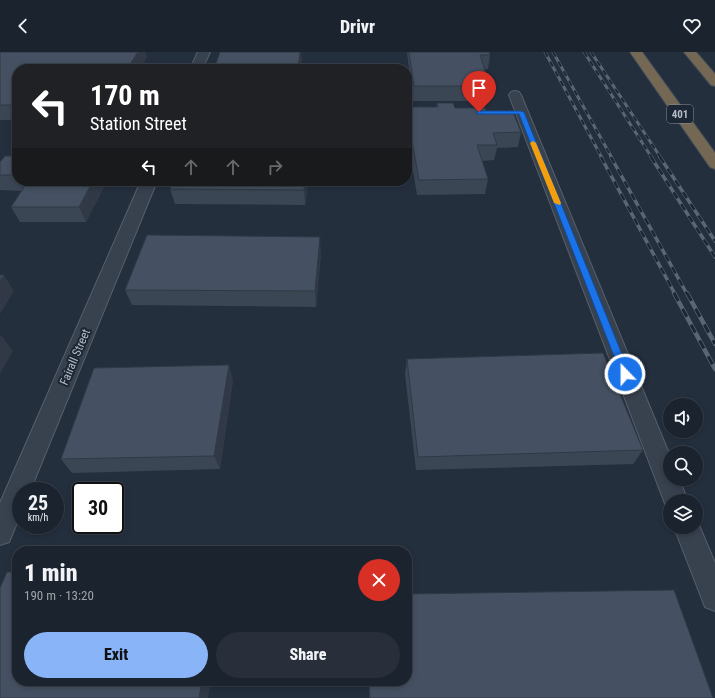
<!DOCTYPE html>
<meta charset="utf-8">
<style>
:root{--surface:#1b232e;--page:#282f3a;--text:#f1f3f6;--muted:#a0a4aa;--line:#39404a;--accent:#8ab4f8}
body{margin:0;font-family:"Roboto Condensed",sans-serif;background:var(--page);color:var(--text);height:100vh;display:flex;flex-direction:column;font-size:15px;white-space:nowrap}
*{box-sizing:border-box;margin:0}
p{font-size:13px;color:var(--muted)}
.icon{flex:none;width:22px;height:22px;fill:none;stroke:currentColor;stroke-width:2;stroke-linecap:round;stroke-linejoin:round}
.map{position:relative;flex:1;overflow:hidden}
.sheet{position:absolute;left:12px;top:494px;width:400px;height:140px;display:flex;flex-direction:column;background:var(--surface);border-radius:16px;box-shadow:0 2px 6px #0003,0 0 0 1px var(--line)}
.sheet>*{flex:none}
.hud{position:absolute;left:12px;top:12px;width:400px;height:122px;border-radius:16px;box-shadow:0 2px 6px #0003,0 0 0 1px var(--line);background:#202124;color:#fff;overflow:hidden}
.fabs{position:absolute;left:663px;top:346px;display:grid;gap:8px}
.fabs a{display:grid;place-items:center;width:40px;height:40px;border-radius:50%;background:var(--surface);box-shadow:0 2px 6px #0003,0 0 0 1px var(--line);font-size:20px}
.speed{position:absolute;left:12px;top:430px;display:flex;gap:8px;font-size:20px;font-weight:700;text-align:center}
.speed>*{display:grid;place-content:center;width:52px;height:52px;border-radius:50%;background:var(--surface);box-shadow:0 2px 6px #0003,0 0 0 1px var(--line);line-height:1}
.speed small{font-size:10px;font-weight:400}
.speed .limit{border:2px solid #111;border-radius:6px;background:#fff;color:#111}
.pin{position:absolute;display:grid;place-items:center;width:34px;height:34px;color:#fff;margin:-41px -17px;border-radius:50% 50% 50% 0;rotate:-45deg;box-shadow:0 0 4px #0007}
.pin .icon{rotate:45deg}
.me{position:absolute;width:44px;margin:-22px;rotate:338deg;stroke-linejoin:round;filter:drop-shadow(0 0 3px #0008)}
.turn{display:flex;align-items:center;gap:14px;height:84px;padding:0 12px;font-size:18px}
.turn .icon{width:52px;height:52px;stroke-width:2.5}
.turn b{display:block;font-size:28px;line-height:34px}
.lanes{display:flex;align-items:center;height:38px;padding:0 12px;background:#0003;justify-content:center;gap:20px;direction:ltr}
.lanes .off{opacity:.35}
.round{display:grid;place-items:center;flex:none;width:42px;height:42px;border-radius:21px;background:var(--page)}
.overview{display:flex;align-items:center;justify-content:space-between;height:68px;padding:0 12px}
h1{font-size:24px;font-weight:800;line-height:30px}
.action{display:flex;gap:8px;margin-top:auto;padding:8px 12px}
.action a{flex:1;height:46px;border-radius:24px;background:var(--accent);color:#111;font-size:16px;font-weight:800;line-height:46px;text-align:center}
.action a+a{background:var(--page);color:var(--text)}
header{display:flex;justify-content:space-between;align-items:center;height:52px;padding:0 12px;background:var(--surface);font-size:18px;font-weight:800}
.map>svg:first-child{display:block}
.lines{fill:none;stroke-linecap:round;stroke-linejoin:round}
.minor-casing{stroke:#565f6c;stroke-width:2}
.highway-casing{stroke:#434c59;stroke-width:2}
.minor{fill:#38414e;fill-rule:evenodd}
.highway{fill:#746855;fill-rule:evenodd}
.rail-far2-casing{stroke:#5a6575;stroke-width:3}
.rail-far1-casing{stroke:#5a6575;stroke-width:3.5}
.rail-casing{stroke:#5a6575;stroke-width:4.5}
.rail-far2{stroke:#1d2633;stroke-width:2;stroke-dasharray:5.5;stroke-linecap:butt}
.rail-far1{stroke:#1d2633;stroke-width:2.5;stroke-dasharray:7;stroke-linecap:butt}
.rail{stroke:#1d2633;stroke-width:3;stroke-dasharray:9;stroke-linecap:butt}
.wall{fill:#3b4654}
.shaded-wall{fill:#303945}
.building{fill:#455162;stroke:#303945}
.route{fill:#1a73e8;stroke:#114b97}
.slow{fill:#f59e0b}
.labels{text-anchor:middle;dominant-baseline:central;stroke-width:4;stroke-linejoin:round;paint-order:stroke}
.shield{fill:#1d2633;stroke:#878f9c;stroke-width:1}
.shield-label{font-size:11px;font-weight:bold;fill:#b4bcc9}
.street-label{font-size:12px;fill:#b4bcc9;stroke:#1d2633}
</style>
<header><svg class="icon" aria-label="back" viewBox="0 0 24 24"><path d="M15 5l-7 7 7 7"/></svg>Drivr<svg class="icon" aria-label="heart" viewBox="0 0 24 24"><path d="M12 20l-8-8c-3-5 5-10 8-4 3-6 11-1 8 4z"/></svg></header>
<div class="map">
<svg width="715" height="646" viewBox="0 0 715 646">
<rect width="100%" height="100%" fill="#242f3e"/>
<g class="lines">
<defs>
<g id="minor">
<path d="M 198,0 L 210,0 L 202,17 L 190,17 Z"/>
<path d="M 515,39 L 519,40 L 521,43 L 670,404 L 670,427 L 679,427 L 688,449 L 670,449 L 670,458 L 667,457 L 664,449 L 509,43 L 511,40 Z"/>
<path d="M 141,129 L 157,129 L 30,439 L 21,439 L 21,461 L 9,490 L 0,493 L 0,451 Z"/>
<path d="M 696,466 L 715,511 L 715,559 L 705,555 L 674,475 L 696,475 Z"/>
</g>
<g id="highway">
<path d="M 630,0 L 642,0 L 715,101 L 715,117 L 710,115 Z"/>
<path d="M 684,0 L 696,0 L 715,22 L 715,34 L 711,33 Z"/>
</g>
</defs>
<use href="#minor" class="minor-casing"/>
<use href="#highway" class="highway-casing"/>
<use href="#minor" class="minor"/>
<use href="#highway" class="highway"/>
<defs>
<g id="rail-far2">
<path d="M 545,0 L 602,106"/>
<path d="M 553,0 L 612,106"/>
<path d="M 584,0 L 652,106"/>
<path d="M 591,0 L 661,106"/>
</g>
<g id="rail-far1">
<path d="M 601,105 L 675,242"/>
<path d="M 611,105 L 687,242"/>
<path d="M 651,105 L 715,205"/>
<path d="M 660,105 L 715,189"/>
</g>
<g id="rail">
<path d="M 674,241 L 715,317"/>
<path d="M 687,241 L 715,292"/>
</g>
</defs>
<use href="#rail-far2" class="rail-far2-casing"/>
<use href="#rail-far1" class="rail-far1-casing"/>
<use href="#rail" class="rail-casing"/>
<use href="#rail-far2" class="rail-far2"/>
<use href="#rail-far1" class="rail-far1"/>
<use href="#rail" class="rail"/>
</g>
<g class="wall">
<path d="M 0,0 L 145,0 L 147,5 L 17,17 L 17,68 L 0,68 Z"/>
<path d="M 407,0 L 489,0 L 490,3 L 488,17 L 484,17 L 490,34 L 488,49 L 413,49 Z"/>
<path d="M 437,51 L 455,56 L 487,60 L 521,80 L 518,95 L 497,96 L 494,108 L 482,109 L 488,127 L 485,142 L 417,143 L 407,81 L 407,55 L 436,55 Z"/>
<path d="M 17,104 L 17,129 L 107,129 L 86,170 L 20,170 L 11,155 L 22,139 L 0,138 L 0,110 Z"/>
<path d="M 308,133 L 305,153 L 175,152 L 170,137 Z"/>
<path d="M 321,201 L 316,255 L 132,253 L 125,238 Z"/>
<path d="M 407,307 L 643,398 L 633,412 L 416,418 L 405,322 Z"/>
<path d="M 233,328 L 220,417 L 72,421 L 61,407 Z"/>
<path d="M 369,629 L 407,629 L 713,646 L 369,646 Z"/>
</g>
<g class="shaded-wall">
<path d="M 138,0 L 145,0 L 147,5 L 140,17 L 127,17 Z"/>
<path d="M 300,0 L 301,0 L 302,7 L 301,17 L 298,17 Z"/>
<path d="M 93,129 L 107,129 L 86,170 L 79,155 Z"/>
<path d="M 305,129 L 307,129 L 308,133 L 305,153 L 304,138 Z"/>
<path d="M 320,185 L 321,201 L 316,255 L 315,239 Z"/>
<path d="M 4,223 L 14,239 L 0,262 L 0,229 Z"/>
<path d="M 1,283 L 13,299 L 0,322 L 0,285 Z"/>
<path d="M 229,313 L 233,328 L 220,417 L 214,404 Z"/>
<path d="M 202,629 L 211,629 L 208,646 L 199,646 Z"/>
</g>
<g class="building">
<path d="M 0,0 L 138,0 L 127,17 L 17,17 L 17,53 L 0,53 Z"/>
<path d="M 220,0 L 300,0 L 298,17 L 214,17 Z"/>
<path d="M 409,0 L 489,0 L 490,3 L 480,3 L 490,34 L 414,34 Z"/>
<path d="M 437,51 L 453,51 L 455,56 L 485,56 L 487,60 L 513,60 L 521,80 L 493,81 L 497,93 L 477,93 L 488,127 L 419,128 L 407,60 L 407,55 L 438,55 Z"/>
<path d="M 5,104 L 17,104 L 17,123 L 0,123 L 0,110 Z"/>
<path d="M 28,129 L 93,129 L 79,155 L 11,155 Z"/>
<path d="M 173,129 L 305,129 L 304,138 L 170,137 Z"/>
<path d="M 147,183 L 320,185 L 315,239 L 125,238 Z"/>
<path d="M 0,223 L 4,223 L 0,229 Z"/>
<path d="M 603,301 L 643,398 L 418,405 L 407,307 Z"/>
<path d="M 229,313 L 214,404 L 61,407 L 94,316 Z"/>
<path d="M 7,520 L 17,520 L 17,629 L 202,629 L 199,646 L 0,646 L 0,536 Z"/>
<path d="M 674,538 L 713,646 L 370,646 L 369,629 L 407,629 L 407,542 Z"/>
</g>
<path class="route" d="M 477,59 L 521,59 L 524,60 L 630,322 L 629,324 L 625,325 L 621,322 L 519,62 L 477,62 Z"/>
<path class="slow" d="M 533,89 L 536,91 L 561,151 L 560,153 L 554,151 L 530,91 Z"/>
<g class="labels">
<rect class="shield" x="667" y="53" width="26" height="18" rx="3"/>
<g class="shield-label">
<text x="680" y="62">401</text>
</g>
<g class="street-label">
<text transform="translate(75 305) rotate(-67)">Fairall Street</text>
</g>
</g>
</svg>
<div class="fabs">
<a><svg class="icon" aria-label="sound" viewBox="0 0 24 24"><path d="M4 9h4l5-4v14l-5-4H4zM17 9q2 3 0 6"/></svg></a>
<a><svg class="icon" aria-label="search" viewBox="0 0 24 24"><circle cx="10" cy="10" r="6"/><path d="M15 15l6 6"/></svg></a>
<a><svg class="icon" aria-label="layers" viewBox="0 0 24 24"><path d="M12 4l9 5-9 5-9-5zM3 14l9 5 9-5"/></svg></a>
</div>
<div class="speed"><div>25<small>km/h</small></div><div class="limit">30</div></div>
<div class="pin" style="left:479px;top:60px;background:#d93025"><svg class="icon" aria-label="arrive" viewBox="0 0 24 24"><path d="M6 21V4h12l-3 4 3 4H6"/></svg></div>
<svg class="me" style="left:625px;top:322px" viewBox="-20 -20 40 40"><circle r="17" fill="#1a73e8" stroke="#fff" stroke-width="3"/><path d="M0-11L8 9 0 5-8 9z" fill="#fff"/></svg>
<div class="hud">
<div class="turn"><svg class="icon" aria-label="left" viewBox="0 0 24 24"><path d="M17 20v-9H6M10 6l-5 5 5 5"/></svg><div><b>170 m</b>Station Street</div></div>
<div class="lanes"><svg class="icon" aria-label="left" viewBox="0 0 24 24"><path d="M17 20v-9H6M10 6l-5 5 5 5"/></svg><svg class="icon off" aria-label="ahead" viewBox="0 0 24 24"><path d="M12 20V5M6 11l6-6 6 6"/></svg><svg class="icon off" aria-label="ahead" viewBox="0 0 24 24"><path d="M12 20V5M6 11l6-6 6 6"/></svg><svg class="icon off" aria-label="right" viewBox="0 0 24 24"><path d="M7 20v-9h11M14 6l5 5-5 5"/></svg></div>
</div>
<section class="sheet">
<div class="overview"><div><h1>1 min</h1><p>190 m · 13:20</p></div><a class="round" style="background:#d93025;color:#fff"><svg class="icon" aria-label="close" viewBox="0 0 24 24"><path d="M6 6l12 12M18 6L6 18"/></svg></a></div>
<div class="action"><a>Exit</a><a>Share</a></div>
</section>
</div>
